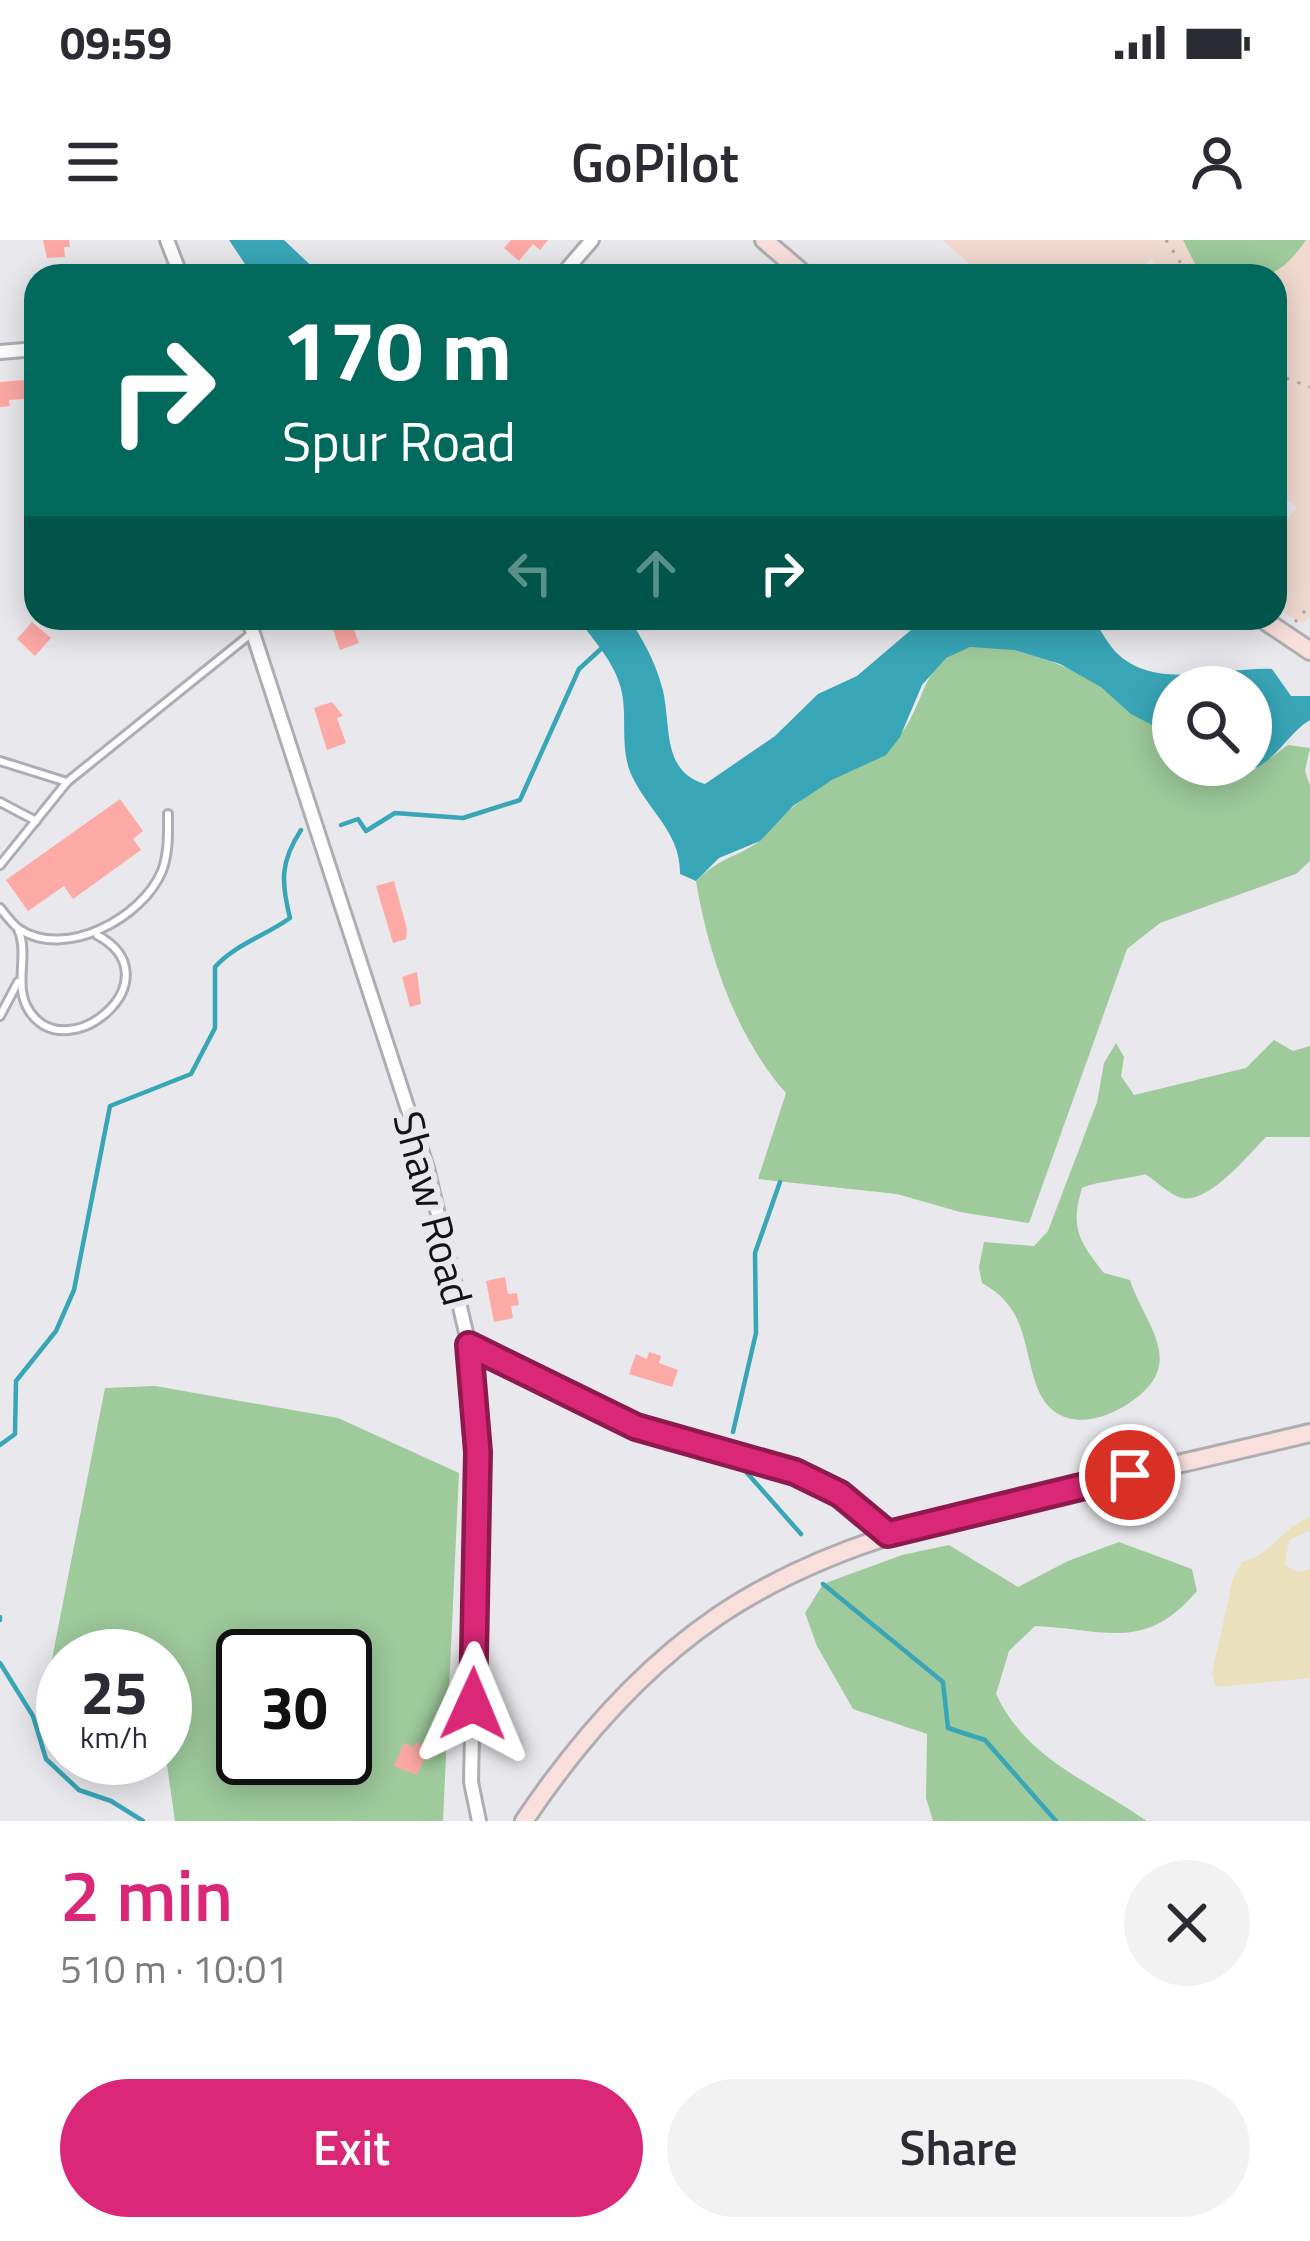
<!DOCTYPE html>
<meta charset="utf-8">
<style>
:root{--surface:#fff;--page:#f2f2f3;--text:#2b2b33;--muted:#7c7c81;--accent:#db2777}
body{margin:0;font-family:"Titillium Web",sans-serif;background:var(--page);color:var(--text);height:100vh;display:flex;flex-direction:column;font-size:45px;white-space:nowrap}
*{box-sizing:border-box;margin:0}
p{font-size:39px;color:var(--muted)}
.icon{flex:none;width:66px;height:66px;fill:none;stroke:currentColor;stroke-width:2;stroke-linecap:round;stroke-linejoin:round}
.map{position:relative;height:1581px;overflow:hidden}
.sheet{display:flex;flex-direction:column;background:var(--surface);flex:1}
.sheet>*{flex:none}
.guide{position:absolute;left:24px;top:24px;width:1263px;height:366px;border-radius:36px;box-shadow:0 6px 30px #0003;background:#00695c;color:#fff;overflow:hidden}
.controls{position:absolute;left:1152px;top:426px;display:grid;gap:24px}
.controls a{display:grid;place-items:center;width:120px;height:120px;border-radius:50%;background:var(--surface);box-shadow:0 6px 30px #0003;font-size:60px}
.speed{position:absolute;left:36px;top:1389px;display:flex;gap:24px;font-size:60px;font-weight:700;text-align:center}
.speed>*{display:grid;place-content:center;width:156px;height:156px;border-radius:50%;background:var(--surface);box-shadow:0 6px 30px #0003;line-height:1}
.speed small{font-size:30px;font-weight:400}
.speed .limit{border:6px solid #111;border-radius:18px;background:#fff;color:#111}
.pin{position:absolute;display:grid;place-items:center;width:102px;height:102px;color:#fff;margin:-51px;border:6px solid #fff;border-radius:50%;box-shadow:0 3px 12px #0007}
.me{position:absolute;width:132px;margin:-66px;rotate:1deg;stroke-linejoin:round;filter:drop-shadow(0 0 9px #0008)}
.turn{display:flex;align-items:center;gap:42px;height:252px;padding:0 60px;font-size:54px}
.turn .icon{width:156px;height:156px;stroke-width:2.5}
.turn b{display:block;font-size:84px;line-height:102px}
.lanes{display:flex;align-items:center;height:114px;padding:0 60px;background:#0003;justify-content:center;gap:60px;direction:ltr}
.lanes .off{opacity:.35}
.round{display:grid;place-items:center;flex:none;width:126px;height:126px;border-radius:63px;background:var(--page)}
.headline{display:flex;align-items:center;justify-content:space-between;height:204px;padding:0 60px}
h1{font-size:72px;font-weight:600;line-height:90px;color:var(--accent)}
.action{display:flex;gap:24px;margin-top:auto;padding:24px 60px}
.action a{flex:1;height:138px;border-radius:72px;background:var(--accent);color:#fff;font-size:48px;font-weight:600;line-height:138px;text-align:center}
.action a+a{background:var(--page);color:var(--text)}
.status{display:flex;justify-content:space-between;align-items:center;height:84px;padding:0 60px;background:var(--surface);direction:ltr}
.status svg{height:33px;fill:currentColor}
header{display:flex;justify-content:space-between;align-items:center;height:156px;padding:0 60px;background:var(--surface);font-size:54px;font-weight:600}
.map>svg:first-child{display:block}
.education{fill:#f2dad0}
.green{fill:#9eca9c;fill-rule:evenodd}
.sand{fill:#eae0bb}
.water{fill:#38a6b7}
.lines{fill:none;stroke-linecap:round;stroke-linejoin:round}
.stream{stroke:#38a6b7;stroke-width:4.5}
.building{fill:#fda9a5}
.lane-casing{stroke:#aeaeb2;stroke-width:12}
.street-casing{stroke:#aeaeb2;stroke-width:18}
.secondary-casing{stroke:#aeaeb2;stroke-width:22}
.path{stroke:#a8a8ab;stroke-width:3;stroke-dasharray:3 9;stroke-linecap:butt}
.lane{stroke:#fff;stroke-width:6}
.street{stroke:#fff;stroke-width:12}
.secondary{stroke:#fae0dc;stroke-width:16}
.route-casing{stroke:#8e194d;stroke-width:30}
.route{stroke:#db2777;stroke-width:21}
.labels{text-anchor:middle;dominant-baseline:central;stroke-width:12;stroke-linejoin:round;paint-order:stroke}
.street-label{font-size:42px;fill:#141415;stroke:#e9e9ed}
</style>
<div class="status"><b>09:59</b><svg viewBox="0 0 49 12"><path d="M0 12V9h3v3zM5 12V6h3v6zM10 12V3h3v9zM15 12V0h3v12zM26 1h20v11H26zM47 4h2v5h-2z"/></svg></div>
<header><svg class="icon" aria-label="menu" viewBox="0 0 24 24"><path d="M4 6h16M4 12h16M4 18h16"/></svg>GoPilot<svg class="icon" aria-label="person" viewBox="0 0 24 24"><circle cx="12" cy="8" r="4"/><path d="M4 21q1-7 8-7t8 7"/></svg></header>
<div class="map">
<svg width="1310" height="1581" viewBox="0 0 1310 1581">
<rect width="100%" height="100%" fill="#e9e9ed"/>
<path class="education" d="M 942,0 L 1310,0 L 1310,376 L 1302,384 L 1275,366 L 1275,294 L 1297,267 L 1275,252 L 1275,36 L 1170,36 L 1151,19 L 1135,36 L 984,36 Z"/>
<g class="green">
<path d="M 1183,0 L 1306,0 C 1272,49 1255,36 1201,36 Z"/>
<path d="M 998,406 C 1034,415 1073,426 1103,448 C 1122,463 1135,476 1156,487 L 1173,525 L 1210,538 L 1254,530 L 1288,505 L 1310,508 L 1305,531 L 1310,546 L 1310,621 L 1296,634 L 1160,683 L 1127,709 L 1029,983 L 960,972 L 897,954 L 758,939 L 786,853 C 736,797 708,714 696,641 C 722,616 734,619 758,602 C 765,597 770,588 777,581 C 792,567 810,553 829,542 C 853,528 879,523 898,498 C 932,457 919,401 998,406 Z"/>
<path d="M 1274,800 L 1293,811 L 1310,806 L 1310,897 L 1266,897 C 1249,914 1206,968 1179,957 C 1168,953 1156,941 1145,934 C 1128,939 1093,942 1082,948 C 1070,988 1079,1001 1104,1033 L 1130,1040 C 1143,1081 1183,1118 1141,1154 C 1109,1182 1054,1198 1036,1144 C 1022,1103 1027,1068 982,1043 L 979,1027 L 984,1002 L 1034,1006 L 1048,991 L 1097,862 L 1104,823 L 1116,803 L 1124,817 L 1121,836 L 1134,855 L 1246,828 Z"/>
<path d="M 155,1146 L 338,1178 L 459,1233 L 443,1581 L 175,1581 L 165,1511 L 187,1474 L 165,1465 L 165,1416 L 63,1416 L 63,1428 L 51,1424 L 105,1148 ZM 243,1416 L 345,1416 L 345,1518 L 243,1518 Z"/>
<path d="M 1119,1302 L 1192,1329 L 1197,1351 C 1144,1413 1106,1389 1035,1386 L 1009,1411 L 996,1454 C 1026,1519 1091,1542 1147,1581 L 933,1581 L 926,1558 L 927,1494 L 853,1469 L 817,1406 L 805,1373 L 823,1344 L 902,1315 L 949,1305 L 1018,1347 L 1068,1321 Z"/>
</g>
<path class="sand" d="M 1310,1277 L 1310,1291 L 1289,1300 L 1285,1325 L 1298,1332 L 1310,1329 L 1310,1438 L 1216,1447 L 1212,1434 L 1233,1338 L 1242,1322 C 1272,1315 1281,1288 1310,1277 Z"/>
<g class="water">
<path d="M 229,0 L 284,0 L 322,36 L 253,36 Z"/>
<path d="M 577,378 L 629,378 C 643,400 655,421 662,447 C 672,483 660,531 705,544 L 775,496 L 818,454 L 857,436 L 925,378 L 1091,378 C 1102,390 1108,406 1120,416 C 1160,450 1225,427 1272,429 L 1291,456 L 1310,456 L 1310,480 C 1290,492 1280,514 1258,527 C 1246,533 1224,533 1210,538 L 1177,525 L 1251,525 L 1251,447 L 1173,447 L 1173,520 L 1156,487 L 1131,474 L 1101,447 L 1060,424 L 1014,410 L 970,407 L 946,418 L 922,445 L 900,497 L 886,515 L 832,540 L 793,566 L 760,601 L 719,618 L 696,641 L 680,634 C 681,592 647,570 631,534 C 621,511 626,484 623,459 C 619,427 596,403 577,378 Z"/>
</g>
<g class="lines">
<g class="stream">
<path d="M 341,585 L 358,579 L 366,591 L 395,573 L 463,578 L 520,560 L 579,429 L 602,408"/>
<path d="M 733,1192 L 756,1093 L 755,1013 L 780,942"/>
<path d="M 0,1205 L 15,1194 L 16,1141 L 56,1091 L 74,1050 L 110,866 L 191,834 L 215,788 L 215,727 C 234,705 265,696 290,678 C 281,642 280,622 301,590"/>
<path d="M 747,1233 L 801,1294"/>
<path d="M 823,1344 L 943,1442 L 948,1488 L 985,1500 L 1056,1581"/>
<path d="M 0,1377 L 0,1380"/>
<path d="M 0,1423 L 33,1476 L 46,1519 L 79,1550 L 111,1561 L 143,1581"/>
</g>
</g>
<g class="building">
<path d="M 43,0 L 69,0 L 70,7 L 64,7 L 65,17 L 47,18 Z"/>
<path d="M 511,0 L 548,0 L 540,10 L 533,4 L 519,21 L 504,8 Z"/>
<path d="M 25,140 L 26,159 L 9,160 L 10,166 L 0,167 L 0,142 Z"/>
<path d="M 329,378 L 367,378 L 352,384 L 359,403 L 340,410 Z"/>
<path d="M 32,382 L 51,398 L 35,416 L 17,399 Z"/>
<path d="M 332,462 L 343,476 L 337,478 L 346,503 L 327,510 L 314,468 Z"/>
<path d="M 120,559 L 143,591 L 133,599 L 141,610 L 73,659 L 64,646 L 28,671 L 6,640 Z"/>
<path d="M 394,641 L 407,689 L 406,699 L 393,703 L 376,646 Z"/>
<path d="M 417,732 L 421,764 L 410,767 L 402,737 Z"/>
<path d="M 505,1037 L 508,1054 L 517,1053 L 519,1065 L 511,1066 L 513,1078 L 494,1082 L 486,1041 Z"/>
<path d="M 649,1112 L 661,1116 L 659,1123 L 678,1130 L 672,1147 L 629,1134 L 636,1114 L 647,1119 Z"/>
<path d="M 416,1502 L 429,1508 L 417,1535 L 394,1526 L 404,1503 L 413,1507 Z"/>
</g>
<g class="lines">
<defs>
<g id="lane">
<path d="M 0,521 L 67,542"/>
<path d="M 0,562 L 36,581"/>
<path d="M 0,625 L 67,542 L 252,393"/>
<path d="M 0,668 C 6,675 12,684 19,689 C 66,720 143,677 162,631 C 169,612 168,593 168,574"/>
<path d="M 18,689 C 30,716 12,746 30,772 C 69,829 177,738 97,695"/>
<path d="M 0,776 L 18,742"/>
</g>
<g id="street">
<path d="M 167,0 L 181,36"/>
<path d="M 561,36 L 592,0"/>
<path d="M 0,112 L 36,109"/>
<path d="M 248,378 L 427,928 L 469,1105 L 478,1212 L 471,1542 L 479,1581"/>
<path d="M 469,1105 L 636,1187 L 795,1232 L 840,1254 L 888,1294"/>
</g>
<g id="secondary">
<path d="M 764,0 L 806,36"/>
<path d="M 1261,378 L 1310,411"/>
<path d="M 524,1581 C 577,1502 639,1430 718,1376 C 822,1306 940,1279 1060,1251 C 1143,1232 1227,1213 1310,1193"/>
</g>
</defs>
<use href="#lane" class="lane-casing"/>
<use href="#street" class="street-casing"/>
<use href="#secondary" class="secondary-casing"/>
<g class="path">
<path d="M 1166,0 L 1189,36"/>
<path d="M 1275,134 L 1310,147"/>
<path d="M 1295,382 L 1310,365"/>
</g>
<use href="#lane" class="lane"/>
<use href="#street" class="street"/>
<use href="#secondary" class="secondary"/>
</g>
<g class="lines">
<defs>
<path id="route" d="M 473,1464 L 478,1212 L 469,1105 L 636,1187 L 795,1232 L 840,1254 L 888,1294 L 1130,1235"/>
</defs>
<use href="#route" class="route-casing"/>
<use href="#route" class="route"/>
</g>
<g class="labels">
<g class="street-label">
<text transform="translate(434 968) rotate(75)">Shaw Road</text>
</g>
</g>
</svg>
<div class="controls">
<a><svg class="icon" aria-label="search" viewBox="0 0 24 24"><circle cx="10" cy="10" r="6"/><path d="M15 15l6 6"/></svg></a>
</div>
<div class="speed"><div>25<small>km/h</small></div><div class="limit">30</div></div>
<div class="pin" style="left:1130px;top:1235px;background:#d93025"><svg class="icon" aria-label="arrive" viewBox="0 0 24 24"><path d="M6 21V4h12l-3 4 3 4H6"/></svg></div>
<svg class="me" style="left:473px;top:1464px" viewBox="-20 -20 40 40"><path d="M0-17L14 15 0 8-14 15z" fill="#db2777" stroke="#fff" stroke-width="4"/></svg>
<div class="guide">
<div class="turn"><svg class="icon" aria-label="right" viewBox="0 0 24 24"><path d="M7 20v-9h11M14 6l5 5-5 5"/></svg><div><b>170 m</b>Spur Road</div></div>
<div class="lanes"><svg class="icon off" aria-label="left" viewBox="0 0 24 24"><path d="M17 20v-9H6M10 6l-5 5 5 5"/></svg><svg class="icon off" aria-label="ahead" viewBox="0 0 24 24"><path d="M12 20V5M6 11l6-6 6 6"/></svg><svg class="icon" aria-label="right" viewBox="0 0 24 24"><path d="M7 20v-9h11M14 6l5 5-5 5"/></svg></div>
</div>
</div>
<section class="sheet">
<div class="headline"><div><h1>2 min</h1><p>510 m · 10:01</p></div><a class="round"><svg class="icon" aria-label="close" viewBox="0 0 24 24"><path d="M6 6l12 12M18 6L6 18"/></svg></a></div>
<div class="action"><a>Exit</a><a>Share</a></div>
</section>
